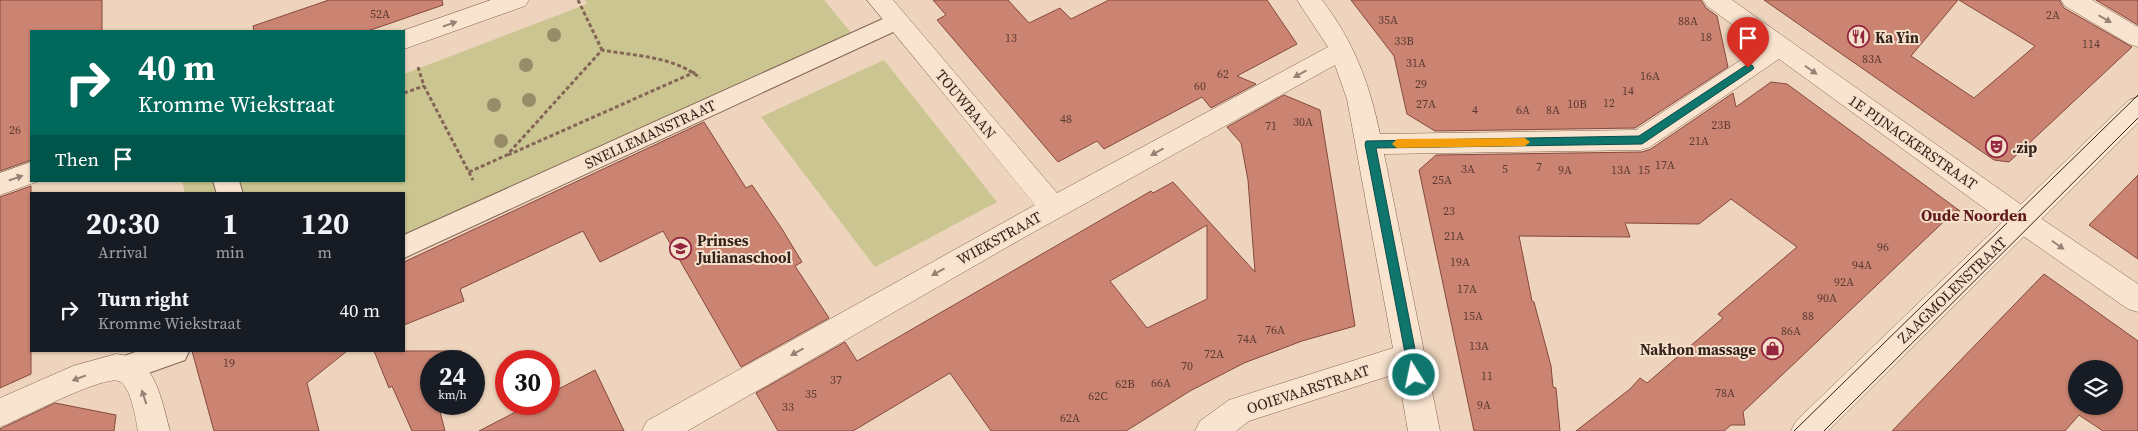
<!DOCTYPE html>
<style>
:root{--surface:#171b24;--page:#20242c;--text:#f1f3f6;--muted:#9ea1a6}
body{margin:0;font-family:"Source Serif 4",serif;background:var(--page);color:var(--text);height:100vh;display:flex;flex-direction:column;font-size:19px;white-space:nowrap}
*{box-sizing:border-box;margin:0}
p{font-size:16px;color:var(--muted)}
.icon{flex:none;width:28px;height:28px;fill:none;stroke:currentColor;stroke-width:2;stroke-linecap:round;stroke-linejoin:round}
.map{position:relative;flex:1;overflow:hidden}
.drawer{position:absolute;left:30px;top:192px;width:375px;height:160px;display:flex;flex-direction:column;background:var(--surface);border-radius:0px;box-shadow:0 1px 4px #0004}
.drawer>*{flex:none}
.banner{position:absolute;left:30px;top:30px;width:375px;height:152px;border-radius:0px;box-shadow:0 1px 4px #0004;background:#00695c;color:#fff;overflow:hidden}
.fabs{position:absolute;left:2068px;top:360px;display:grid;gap:10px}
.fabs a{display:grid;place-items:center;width:55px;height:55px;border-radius:50%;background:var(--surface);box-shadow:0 1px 4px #0004;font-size:25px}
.speed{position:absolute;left:420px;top:350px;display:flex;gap:10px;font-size:25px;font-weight:700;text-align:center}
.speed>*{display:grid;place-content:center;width:65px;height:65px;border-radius:50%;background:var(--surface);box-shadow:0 1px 4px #0004;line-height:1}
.speed small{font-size:12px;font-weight:400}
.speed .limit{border:8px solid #d22;background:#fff;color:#111}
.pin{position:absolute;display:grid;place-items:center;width:42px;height:42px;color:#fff;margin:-51px -21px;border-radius:50% 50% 50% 0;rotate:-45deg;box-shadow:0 0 5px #0007}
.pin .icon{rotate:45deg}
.me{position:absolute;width:55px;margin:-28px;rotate:350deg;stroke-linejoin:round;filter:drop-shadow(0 0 4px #0008)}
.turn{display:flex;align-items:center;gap:18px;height:105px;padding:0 25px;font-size:22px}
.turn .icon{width:65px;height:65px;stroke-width:2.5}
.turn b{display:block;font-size:35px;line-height:42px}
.then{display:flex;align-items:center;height:48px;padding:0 25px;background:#0003;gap:10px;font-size:19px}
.eta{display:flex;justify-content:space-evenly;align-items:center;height:85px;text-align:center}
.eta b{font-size:30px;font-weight:700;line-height:35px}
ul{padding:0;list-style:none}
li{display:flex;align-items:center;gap:15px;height:65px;padding:0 25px}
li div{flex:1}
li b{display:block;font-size:19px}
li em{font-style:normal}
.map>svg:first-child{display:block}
.green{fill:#cbc591}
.building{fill:#cc8472;stroke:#85493c;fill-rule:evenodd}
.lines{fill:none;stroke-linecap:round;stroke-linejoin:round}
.pedestrian-casing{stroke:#856556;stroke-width:2}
.minor-casing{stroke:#856556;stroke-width:1}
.tertiary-casing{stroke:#856556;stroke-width:1}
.path{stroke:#856556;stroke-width:3;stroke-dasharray:4 2.5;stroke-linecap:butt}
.pedestrian{fill:#f9e4d0;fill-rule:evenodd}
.minor{fill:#f9e4d0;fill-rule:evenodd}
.tertiary{fill:#f9e4d0;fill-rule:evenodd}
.tram{stroke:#34221b;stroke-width:1}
.tree{fill:#978c67}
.oneway{fill:#968376}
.route{fill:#0f766e;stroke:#0a4d48}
.slow{fill:#f59e0b}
.labels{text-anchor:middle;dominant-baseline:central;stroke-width:4;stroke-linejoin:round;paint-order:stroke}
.number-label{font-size:12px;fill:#5a3a31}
.poi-label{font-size:15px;font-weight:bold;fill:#34221b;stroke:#f5e0cc;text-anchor:start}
.street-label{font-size:15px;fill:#34221b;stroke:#f5e0cc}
.neighbourhood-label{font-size:16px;font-weight:bold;fill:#611a1b;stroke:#f5e0cc}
</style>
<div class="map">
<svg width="2138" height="431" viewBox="0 0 2138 431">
<rect width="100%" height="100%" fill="#eed4bd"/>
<g class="green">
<path d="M 585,0 L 824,0 L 853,35 L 404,242 L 404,194 L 185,194 L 182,181 L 404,181 L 404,74 L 587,4 Z"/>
<path d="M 884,60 L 997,202 L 875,267 L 761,117 Z"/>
</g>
<g class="building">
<path d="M 0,0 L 102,0 L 102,31 L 31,31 L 31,160 L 0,171 Z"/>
<path d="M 329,0 L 442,0 L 443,5 L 368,31 L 254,31 L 253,26 Z"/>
<path d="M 933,0 L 1008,0 L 1029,23 L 1060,8 L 1071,19 L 1109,0 L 1267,0 L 1297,44 L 1237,76 L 1256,84 L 1211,108 L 1202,97 L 1104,149 L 1097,141 L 1058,162 L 937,20 L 946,15 Z"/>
<path d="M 1351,0 L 1701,0 L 1706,8 L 1717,16 L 1728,67 L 1635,128 L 1435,131 L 1407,114 L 1394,56 Z"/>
<path d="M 1764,0 L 1958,0 L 1911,56 L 1974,98 L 2035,46 L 1959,0 L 2059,0 L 2064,8 L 2132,47 L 2009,162 L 1994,160 Z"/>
<path d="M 2096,0 L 2138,0 L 2138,25 Z"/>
<path d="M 1771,82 L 1787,84 L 1960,211 L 1956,210 L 1743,412 L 1745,425 L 1731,425 L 1724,431 L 1576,431 L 1630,389 L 1640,378 L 1647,383 L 1723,318 L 1718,314 L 1797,247 L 1731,199 L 1699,224 L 1625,223 L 1630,237 L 1519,236 L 1532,301 L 1534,302 L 1551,366 L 1553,387 L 1556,388 L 1560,431 L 1474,431 L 1419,170 L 1436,155 L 1642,152 L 1651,149 L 1733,93 L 1736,107 Z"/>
<path d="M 1284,95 L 1320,110 L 1355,326 L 1302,341 L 1244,363 L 1190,391 L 1126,431 L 991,431 L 950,373 L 853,431 L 778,431 L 756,393 L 845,342 L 857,361 L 1151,191 L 1153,193 L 1173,182 L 1255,272 L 1248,180 L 1241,143 L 1227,127 ZM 1207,225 L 1207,299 L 1147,328 L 1110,281 Z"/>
<path d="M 704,122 L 746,188 L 752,185 L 782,229 L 802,262 L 795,266 L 829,318 L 741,367 L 663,231 L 600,262 L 583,231 L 460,289 L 464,301 L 404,325 L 404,262 Z"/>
<path d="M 2138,175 L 2138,259 L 2089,225 Z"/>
<path d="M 31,186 L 31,374 L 0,388 L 0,197 Z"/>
<path d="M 2044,274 L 2138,341 L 2138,431 L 2103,431 L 2079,415 L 2065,431 L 1892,431 ZM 2076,369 L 2114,369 L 2114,406 L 2076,406 Z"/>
<path d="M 192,351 L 347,351 L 307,383 L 319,431 L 214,431 Z"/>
<path d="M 374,351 L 462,351 L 442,361 L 431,361 L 431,367 L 429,368 L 431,404 L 438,404 L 445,431 L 412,431 L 392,386 L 389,388 Z"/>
<path d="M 595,370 L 624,431 L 479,431 L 531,404 L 549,404 L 549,394 Z"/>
<path d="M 55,403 L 116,415 L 114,431 L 0,431 L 0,429 Z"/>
</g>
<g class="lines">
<defs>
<g id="pedestrian">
<path d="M 896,13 L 904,15 L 908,21 L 904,27 L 404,258 L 404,235 Z"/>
<path d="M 213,181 L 239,181 L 243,194 L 217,194 Z"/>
<path d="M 138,351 L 189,351 L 185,360 L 126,381 L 116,377 L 112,368 L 116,359 Z"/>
</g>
<g id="minor">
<path d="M 491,0 L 529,0 L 525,6 L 404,49 L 404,31 L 402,31 Z"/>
<path d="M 867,0 L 893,0 L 1057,193 L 1328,47 L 1297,0 L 1322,0 C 1354,42 1369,82 1380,134 L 1636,130 L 1762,46 L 1707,6 L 1703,0 L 1732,0 L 2033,213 L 2138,284 L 2138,312 L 2128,309 L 2013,229 L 1779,59 L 1650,147 L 1641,150 L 1384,154 L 1440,431 L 1408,431 L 1398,373 L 1249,421 L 1236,431 L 1195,431 L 1200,421 L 1229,400 L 1393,348 L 1347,99 L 1335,65 L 1023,238 L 687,431 L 642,431 L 647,421 L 1035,205 Z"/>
<path d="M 2061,0 L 2092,0 L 2138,27 L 2138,47 L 2129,44 L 2065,6 Z"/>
<path d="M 31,162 L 31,181 L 39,181 L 0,195 L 0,173 Z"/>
<path d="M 116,354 C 125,355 134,357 141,363 C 159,378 164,410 170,431 L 138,431 C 136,420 131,386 119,381 C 102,375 21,419 0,427 L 0,398 L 73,366 Z"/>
</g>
<path id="tertiary" d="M 2138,97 L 2138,123 L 1828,431 L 1791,431 L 1796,421 L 2129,100 Z"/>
</defs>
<use href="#pedestrian" class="pedestrian-casing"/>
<use href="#minor" class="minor-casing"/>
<use href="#tertiary" class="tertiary-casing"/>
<g class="path">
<path d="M 578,0 L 602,50"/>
<path d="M 418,67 L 424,86 L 473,180"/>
<path d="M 404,93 L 424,86"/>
<path d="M 508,155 L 695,72"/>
<path d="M 469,172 L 507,155 L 602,50 C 634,56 674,56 700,78"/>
</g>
<use href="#pedestrian" class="pedestrian"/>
<use href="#minor" class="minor"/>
<use href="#tertiary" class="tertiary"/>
<g class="tram">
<path d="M 1794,431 L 2138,95"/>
<path d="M 1824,431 L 2138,118"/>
</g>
</g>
<g class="tree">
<circle cx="554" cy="35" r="7"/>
<circle cx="526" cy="65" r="7"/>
<circle cx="529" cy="100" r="7"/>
<circle cx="494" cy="105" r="7"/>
<circle cx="501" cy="141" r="7"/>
</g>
<defs><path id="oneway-solid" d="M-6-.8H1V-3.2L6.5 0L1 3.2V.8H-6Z" transform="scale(1.25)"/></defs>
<g class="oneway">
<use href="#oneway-solid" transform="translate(2105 19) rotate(30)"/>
<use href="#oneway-solid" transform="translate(450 24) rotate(-19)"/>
<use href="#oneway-solid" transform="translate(1811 70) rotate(35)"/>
<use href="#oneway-solid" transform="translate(1300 74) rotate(151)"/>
<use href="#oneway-solid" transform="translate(1157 152) rotate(151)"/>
<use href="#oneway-solid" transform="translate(16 178) rotate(-19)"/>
<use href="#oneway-solid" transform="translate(2058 245) rotate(35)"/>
<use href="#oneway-solid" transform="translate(938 272) rotate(151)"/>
<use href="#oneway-solid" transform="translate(797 352) rotate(151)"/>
<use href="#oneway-solid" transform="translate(79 378) rotate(159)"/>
<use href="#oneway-solid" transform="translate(144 397) rotate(-108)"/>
</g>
<path class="route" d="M 1748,64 L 1752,65 L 1754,68 L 1752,70 L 1642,144 L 1376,148 L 1420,375 L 1418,379 L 1414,380 L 1410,379 L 1365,144 L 1366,141 L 1639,136 Z"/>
<path class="slow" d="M 1525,138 L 1530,142 L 1525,146 L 1397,148 L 1392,144 L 1397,139 Z"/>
<defs>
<symbol id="restaurant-ring" viewBox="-11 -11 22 22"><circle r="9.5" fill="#f5e0cc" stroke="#95263f" stroke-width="1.5"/><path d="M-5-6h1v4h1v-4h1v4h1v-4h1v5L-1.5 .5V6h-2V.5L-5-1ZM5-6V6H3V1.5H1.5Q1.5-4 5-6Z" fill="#95263f"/></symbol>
<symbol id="theatre-ring" viewBox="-11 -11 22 22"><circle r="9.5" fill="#f5e0cc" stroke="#95263f" stroke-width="1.5"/><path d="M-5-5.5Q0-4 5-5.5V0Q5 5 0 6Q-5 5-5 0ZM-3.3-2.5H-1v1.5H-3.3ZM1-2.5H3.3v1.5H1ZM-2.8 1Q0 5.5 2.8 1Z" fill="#95263f"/></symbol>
<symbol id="school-ring" viewBox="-11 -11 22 22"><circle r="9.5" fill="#f5e0cc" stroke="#95263f" stroke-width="1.5"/><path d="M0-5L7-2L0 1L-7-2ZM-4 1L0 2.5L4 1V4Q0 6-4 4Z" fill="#95263f"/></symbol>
<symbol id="shop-ring" viewBox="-11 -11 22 22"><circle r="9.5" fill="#f5e0cc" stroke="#95263f" stroke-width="1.5"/><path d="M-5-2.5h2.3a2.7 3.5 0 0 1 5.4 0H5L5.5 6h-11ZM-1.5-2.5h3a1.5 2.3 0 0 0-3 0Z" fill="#95263f"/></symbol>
</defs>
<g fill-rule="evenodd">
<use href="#restaurant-ring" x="1846" y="24" width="25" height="25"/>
<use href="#theatre-ring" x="1984" y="134" width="25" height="25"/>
<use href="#school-ring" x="668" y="236" width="25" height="25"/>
<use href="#shop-ring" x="1760" y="336" width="25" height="25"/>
</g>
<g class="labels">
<g class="number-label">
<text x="380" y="14">52A</text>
<text x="2053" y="15">2A</text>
<text x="1388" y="20">35A</text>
<text x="1688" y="21">88A</text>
<text x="1706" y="37">18</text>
<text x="1011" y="38">13</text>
<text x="1404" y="41">33B</text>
<text x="2091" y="44">114</text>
<text x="1872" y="59">83A</text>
<text x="1416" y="63">31A</text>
<text x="1223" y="74">62</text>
<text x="1650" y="76">16A</text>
<text x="1421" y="84">29</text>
<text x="1200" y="86">60</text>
<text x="1628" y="91">14</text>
<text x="1609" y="103">12</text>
<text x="1426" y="104">27A</text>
<text x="1577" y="104">10B</text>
<text x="1475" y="110">4</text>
<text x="1523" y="110">6A</text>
<text x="1553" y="110">8A</text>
<text x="1066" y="119">48</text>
<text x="1303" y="122">30A</text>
<text x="1721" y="125">23B</text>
<text x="1271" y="126">71</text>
<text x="15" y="130">26</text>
<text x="1699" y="141">21A</text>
<text x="1665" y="165">17A</text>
<text x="1539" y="167">7</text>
<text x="1468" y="169">3A</text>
<text x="1505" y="169">5</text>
<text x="1565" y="170">9A</text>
<text x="1621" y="170">13A</text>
<text x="1644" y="170">15</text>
<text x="1442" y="180">25A</text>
<text x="1449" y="211">23</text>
<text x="1454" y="236">21A</text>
<text x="1883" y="247">96</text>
<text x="1460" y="262">19A</text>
<text x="1862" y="265">94A</text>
<text x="1844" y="282">92A</text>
<text x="1467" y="289">17A</text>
<text x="1827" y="298">90A</text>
<text x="1473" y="316">15A</text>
<text x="1808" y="316">88</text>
<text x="1275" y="330">76A</text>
<text x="1791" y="331">86A</text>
<text x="1247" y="339">74A</text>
<text x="1479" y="346">13A</text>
<text x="1214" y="354">72A</text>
<text x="229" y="363">19</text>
<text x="1187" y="366">70</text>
<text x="1487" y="376">11</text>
<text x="836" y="380">37</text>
<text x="1161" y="383">66A</text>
<text x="1125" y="384">62B</text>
<text x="1725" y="393">78A</text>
<text x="811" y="394">35</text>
<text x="1098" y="396">62C</text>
<text x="1484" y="405">9A</text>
<text x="788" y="407">33</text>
<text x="1070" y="418">62A</text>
</g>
<g class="poi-label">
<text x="1875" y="37">Ka Yin</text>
<text x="2012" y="147">.zip</text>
<text x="697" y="240">Prinses<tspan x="697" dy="17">Julianaschool</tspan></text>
<text x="1756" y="349" text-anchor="end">Nakhon massage</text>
</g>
<g class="street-label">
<text transform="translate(966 104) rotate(50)">TOUWBAAN</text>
<text transform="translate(650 134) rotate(-25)">SNELLEMANSTRAAT</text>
<text transform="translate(1913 142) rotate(35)">1E PIJNACKERSTRAAT</text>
<text transform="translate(999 238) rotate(-29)">WIEKSTRAAT</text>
<text transform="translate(1952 290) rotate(-44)">ZAAGMOLENSTRAAT</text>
<text transform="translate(1308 389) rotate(-18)">OOIEVAARSTRAAT</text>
</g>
<g class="neighbourhood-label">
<text x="1974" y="215">Oude Noorden</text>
</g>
</g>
</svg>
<div class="fabs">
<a><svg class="icon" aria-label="layers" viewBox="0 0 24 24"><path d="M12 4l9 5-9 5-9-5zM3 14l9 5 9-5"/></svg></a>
</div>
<div class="speed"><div>24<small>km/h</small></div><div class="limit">30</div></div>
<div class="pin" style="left:1748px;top:68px;background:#d93025"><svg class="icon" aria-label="arrive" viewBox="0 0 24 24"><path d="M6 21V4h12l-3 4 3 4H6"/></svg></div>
<svg class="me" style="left:1414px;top:375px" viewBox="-20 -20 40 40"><circle r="17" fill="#0f766e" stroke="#fff" stroke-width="3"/><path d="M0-11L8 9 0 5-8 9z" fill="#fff"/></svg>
<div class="banner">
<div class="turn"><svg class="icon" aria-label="right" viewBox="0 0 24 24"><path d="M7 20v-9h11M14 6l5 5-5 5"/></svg><div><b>40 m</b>Kromme Wiekstraat</div></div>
<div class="then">Then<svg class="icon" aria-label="arrive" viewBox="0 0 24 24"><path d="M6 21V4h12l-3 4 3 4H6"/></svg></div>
</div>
<section class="drawer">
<div class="eta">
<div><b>20:30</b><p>Arrival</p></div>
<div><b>1</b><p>min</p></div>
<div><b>120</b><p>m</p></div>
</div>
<ul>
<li><svg class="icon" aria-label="right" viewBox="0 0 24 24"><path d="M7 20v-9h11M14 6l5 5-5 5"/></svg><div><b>Turn right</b><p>Kromme Wiekstraat</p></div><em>40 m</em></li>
</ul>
</section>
</div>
